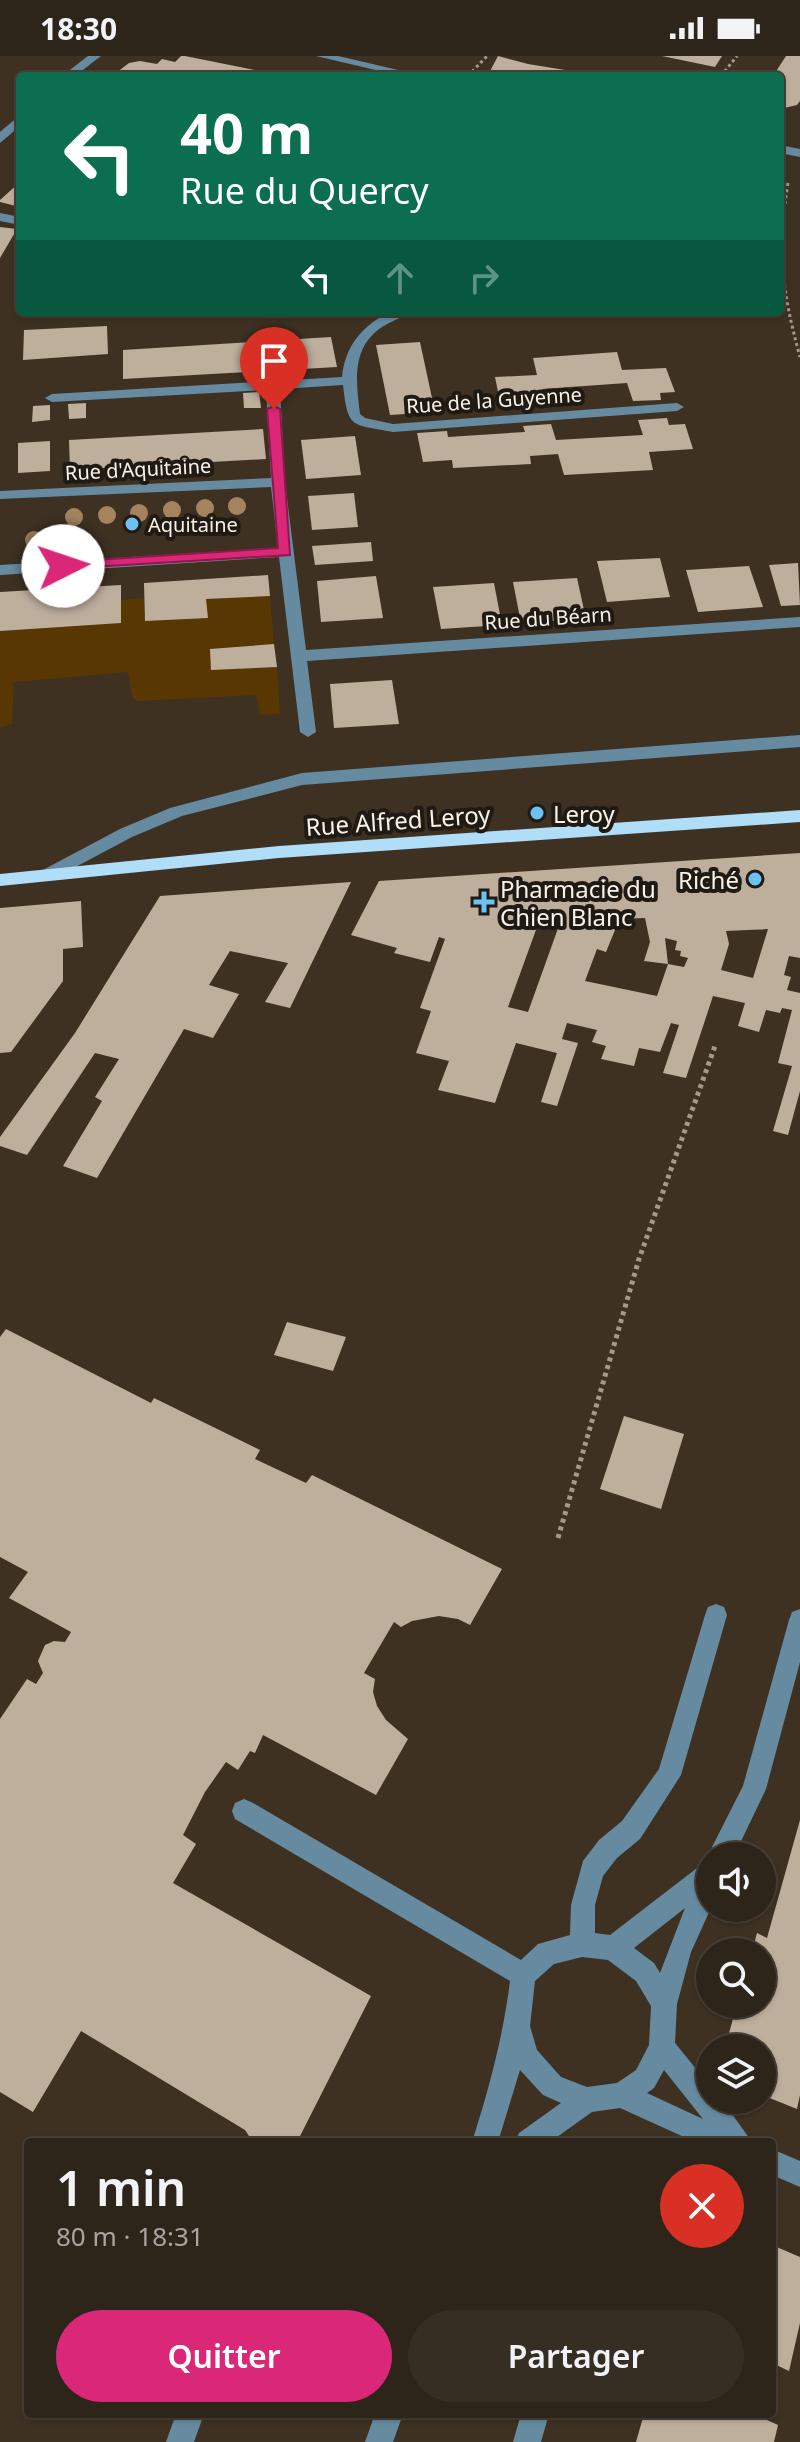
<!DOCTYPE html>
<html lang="fr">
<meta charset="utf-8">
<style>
:root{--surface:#2e251a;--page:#362d23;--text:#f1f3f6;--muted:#a7a5a2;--line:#494239;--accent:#db2777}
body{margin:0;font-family:"Noto Sans",sans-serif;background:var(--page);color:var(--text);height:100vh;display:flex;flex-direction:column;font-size:30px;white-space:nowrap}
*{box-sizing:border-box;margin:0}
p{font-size:26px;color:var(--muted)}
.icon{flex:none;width:44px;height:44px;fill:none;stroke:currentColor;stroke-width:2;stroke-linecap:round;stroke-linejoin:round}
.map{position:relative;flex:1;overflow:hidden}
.side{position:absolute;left:24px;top:2082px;width:752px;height:280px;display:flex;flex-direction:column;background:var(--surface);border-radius:8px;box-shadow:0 2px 6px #0004,0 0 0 2px var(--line)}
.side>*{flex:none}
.guide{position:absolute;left:16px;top:16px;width:768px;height:244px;border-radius:8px;box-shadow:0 2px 6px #0004,0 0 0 2px var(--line);background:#0b6e4f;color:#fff;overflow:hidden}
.fabs{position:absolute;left:696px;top:1786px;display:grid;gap:16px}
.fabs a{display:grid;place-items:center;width:80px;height:80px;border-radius:50%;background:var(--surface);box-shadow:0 2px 6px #0004,0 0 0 2px var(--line);font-size:40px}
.pin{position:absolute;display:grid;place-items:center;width:68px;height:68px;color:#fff;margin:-82px -34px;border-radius:50% 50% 50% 0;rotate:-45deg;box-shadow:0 0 8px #0007}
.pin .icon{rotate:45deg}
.me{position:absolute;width:88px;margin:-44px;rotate:86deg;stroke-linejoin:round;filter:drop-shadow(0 0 6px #0008)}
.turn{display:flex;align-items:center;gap:28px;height:168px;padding:0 32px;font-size:36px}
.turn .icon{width:104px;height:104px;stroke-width:2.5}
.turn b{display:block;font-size:56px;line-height:68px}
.lanes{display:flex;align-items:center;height:76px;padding:0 32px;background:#0003;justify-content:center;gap:40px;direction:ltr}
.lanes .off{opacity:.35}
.round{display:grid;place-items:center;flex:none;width:84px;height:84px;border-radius:42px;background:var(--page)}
.head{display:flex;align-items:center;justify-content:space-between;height:136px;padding:0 32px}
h1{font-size:48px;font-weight:600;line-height:60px}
.cta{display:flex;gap:16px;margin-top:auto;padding:16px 32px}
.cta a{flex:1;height:92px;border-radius:48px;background:var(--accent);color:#fff;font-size:32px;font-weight:600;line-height:92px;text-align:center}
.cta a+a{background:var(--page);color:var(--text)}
.status{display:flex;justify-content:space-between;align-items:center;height:56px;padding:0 40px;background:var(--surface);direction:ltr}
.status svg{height:22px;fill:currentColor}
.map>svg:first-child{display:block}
.green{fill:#593702}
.building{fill:#beaf9d;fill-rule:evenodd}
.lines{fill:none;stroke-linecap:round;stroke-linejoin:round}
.path-far1{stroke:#a3998c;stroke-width:3;stroke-dasharray:3 3;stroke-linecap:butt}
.path{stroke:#a3998c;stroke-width:5;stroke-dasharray:4 4;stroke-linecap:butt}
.minor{fill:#668ba0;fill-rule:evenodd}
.major{fill:#b0ddf8;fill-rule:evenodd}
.tree{fill:#a3845e}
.route{fill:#db2777;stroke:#8e194d;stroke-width:2}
.poi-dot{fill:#6cc3f2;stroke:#201a14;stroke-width:3}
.labels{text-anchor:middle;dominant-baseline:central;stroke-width:8;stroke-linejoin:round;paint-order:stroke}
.far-street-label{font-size:20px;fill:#faf2e8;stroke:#201a14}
.far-poi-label{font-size:20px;fill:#faf2e8;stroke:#201a14;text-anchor:start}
.poi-label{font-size:24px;fill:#faf2e8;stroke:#201a14;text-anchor:start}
.street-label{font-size:24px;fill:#faf2e8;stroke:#201a14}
</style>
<div class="status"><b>18:30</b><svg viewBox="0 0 49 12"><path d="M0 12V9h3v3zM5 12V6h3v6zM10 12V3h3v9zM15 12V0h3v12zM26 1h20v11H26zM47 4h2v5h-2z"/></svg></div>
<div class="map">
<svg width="800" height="2386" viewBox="0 0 800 2386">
<rect width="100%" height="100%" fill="#3e3122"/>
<path class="green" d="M 270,540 L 274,588 L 210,593 L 277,611 L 280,658 L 260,659 L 256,639 L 137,645 L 132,640 L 128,616 L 14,626 L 12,668 L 0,671 L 0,575 L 121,567 L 121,544 L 144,542 L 145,565 L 207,562 L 206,543 Z"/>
<g class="building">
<path d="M 181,0 L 185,0 L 260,15 L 255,20 L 112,20 L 129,7 L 140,5 L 157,8 L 162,3 L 175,6 Z"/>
<path d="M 498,0 L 528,8 L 602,20 L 488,19 Z"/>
<path d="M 662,0 L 722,0 L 715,11 Z"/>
<path d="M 786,0 L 800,0 L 800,45 L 797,49 L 780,53 L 782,27 L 780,20 L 773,20 Z"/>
<path d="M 20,126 L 20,151 L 0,146 L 0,144 Z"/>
<path d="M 0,171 L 17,173 L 0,202 Z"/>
<path d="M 107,270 L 108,298 L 23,304 L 24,274 Z"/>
<path d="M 331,281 L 337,311 L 123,323 L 123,294 Z"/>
<path d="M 420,286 L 435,356 L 390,359 L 376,289 Z"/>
<path d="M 617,296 L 622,314 L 666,312 L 675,336 L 660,337 L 661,344 L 633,345 L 627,327 L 542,333 L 547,349 L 519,351 L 517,345 L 500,346 L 495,321 L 537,319 L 533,302 Z"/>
<path d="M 259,336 L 261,352 L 244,352 L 243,337 Z"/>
<path d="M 86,347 L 86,362 L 69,363 L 68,348 Z"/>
<path d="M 50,349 L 50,364 L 32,366 L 33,350 Z"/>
<path d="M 667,362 L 669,369 L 685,368 L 693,393 L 649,396 L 653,414 L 564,419 L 558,398 L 530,400 L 531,408 L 453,412 L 452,404 L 423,406 L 417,377 L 447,375 L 448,381 L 525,376 L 523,370 L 551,368 L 556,384 L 643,379 L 638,364 Z"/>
<path d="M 263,373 L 266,403 L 70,414 L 69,384 Z"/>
<path d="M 355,380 L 361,419 L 306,423 L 301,384 Z"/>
<path d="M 50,385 L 50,415 L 18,417 L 18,387 Z"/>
<path d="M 354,437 L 358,471 L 312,474 L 308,440 Z"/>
<path d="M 371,486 L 373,505 L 315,509 L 312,490 Z"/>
<path d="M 660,502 L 670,541 L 607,546 L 597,505 Z"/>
<path d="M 798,507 L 800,549 L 781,550 L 769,509 Z"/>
<path d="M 749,510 L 763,551 L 698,556 L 686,514 Z"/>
<path d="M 268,519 L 270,540 L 206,543 L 208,562 L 145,565 L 144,527 Z"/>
<path d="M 376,520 L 383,562 L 321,566 L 317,525 Z"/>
<path d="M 577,522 L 586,563 L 521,567 L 513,526 Z"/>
<path d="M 494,527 L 502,569 L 441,573 L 433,531 Z"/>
<path d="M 121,529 L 121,567 L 0,575 L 0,536 Z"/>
<path d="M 274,588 L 277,611 L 211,614 L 210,593 Z"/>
<path d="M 392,624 L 399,668 L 334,672 L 330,628 Z"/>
<path d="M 800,797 L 800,902 L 789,900 L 784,919 L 791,921 L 787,934 L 800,937 L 800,1035 L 788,1079 L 773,1075 L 792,1010 L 778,1007 L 792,954 L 782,952 L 780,957 L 766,954 L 759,976 L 738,970 L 745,947 L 713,940 L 686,1022 L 663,1017 L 679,969 L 671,967 L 660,996 L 639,992 L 634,1010 L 601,1003 L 606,990 L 592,986 L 597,974 L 567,967 L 562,983 L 578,987 L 557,1050 L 541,1046 L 557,997 L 516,987 L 495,1047 L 438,1034 L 449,1005 L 416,997 L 431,955 L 420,952 L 445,883 L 439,881 L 430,906 L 394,897 L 397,892 L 351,879 L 379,825 ZM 541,860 L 561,864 L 528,956 L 508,951 ZM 645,862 L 650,886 L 644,905 L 668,908 L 657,940 L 585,925 L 597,893 L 606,896 L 615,874 L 613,863 ZM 768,873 L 753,922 L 721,914 L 729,888 L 726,875 ZM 665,882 L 677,885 L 675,894 L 681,895 L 680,900 L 688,902 L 684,911 L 668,908 Z"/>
<path d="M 351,826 L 290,952 L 265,946 L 288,907 L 230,895 L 209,929 L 239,938 L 213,982 L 184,973 L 97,1122 L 63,1110 L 102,1045 L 95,1041 L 119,1003 L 95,997 L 27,1099 L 0,1090 L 0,1081 L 75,977 L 160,840 Z"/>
<path d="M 81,845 L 83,891 L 63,893 L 63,925 L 11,996 L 0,997 L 0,852 Z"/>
<path d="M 287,1266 L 346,1281 L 333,1315 L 274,1299 Z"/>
<path d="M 6,1273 L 151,1347 L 154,1342 L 260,1394 L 255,1403 L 306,1427 L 312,1419 L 502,1513 L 470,1569 L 458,1563 L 439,1560 L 412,1565 L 401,1571 L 394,1566 L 364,1617 L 375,1623 L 373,1636 L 377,1650 L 386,1664 L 408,1683 L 376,1739 L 263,1679 L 255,1697 L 250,1695 L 238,1714 L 226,1706 L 205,1736 L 183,1779 L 196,1788 L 173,1827 L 371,1940 L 297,2086 L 253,2086 L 245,2074 L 81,1975 L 33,2056 L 0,2036 L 0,1663 L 27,1623 L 36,1628 L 43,1617 L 38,1605 L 45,1589 L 54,1585 L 65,1586 L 71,1576 L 9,1542 L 28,1516 L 0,1501 L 0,1281 Z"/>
<path d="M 624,1360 L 684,1378 L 661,1453 L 600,1433 Z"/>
<path d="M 800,1764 L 800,2039 L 797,2053 L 762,2039 L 762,1992 L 725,1992 L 737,1948 L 762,1948 L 762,1896 L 752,1896 L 757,1877 L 767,1882 Z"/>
<path d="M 772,2189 L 800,2201 L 800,2267 L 789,2315 L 772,2307 Z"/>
<path d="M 644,2358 L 754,2358 L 778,2369 L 774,2386 L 636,2386 Z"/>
</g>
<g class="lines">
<g class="path-far1">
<path d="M 468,20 L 487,0"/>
<path d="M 729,20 L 725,15 L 737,0"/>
<path d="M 788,127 C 777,195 782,235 800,301"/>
</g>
<path class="path" d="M 558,1482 L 639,1203 L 715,990"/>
<g class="minor">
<path d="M 88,0 L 101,0 L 75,20 L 62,20 Z"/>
<path d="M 316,0 L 338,0 L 424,20 L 401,20 Z"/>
<path d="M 20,59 L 20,70 L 0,87 L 0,76 Z"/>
<path d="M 780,89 L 800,93 L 800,101 L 780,97 Z"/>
<path d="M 0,157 L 20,161 L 20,169 L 0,165 Z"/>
<path d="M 391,256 L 410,256 C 402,262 391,265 382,271 C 351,292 356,325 360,358 L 365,362 L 393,368 L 677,347 L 684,351 L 677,355 L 393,376 C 352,368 348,374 343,329 L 280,333 L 285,426 L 306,594 L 800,561 L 800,571 L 307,605 L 316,676 L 308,681 L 300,676 L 279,501 L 0,519 L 0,509 L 278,492 L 271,431 L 0,443 L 0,435 L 271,422 L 266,334 L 52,346 L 45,342 L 52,338 L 342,321 C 345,290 363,268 391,256 Z"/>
<path d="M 800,679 L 800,691 L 302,729 L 182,760 L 132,781 L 53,823 L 41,823 L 38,819 L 41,815 L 120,773 L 170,752 L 302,717 Z"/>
<path d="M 716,1548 L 724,1551 L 727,1559 L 681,1719 L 640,1783 L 617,1802 L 603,1820 L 595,1849 L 595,1877 L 610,1879 L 710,1802 L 709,1800 L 712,1791 L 743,1730 L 789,1564 L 792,1556 L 800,1553 L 800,1606 L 766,1733 L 734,1800 L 710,1800 L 711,1852 L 691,1896 L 677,1948 L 675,1987 L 710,2030 L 710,2044 L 722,2044 L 752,2086 L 695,2086 L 620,2052 L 592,2056 L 550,2086 L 515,2086 L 519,2077 L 561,2047 L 543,2039 L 520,2014 L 498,2086 L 472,2086 C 489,2033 503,1981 510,1925 L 235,1763 L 232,1755 L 235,1747 L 244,1743 L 253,1747 L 521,1904 L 538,1888 L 570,1879 L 571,1849 L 583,1805 L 599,1784 L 622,1765 L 659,1713 L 705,1559 L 708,1551 ZM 685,1852 L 660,1917 L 654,1907 L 634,1892 ZM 582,1901 L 608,1904 L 636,1925 L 651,1950 L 649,1989 L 636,2014 L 617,2027 L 587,2031 L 561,2021 L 537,1994 L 530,1970 L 535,1925 L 554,1908 ZM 664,2014 L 703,2063 L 647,2037 L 654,2032 Z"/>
<path d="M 772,2093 L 800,2105 L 800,2131 L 772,2119 Z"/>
<path d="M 176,2358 L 204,2358 L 194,2386 L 166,2386 Z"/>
<path d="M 375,2358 L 403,2358 L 393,2386 L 365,2386 Z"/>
<path d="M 521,2358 L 549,2358 L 541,2386 L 513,2386 Z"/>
</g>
<path class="major" d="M 800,754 L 800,766 L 279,802 L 0,830 L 0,818 L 279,790 Z"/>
</g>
<g class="tree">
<circle cx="237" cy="450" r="9"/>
<circle cx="205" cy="452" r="9"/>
<circle cx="172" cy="454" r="9"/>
<circle cx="139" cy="457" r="9"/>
<circle cx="107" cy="459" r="9"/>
<circle cx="74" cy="461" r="9"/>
<circle cx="34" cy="484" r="9"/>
</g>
<path class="route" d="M 274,350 L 280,353 L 290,499 L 59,513 L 57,510 L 63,506 L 278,492 L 267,353 Z"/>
<g class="poi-dot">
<circle cx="132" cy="468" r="8"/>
<circle cx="537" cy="757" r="8"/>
<circle cx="755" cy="823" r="8"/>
<path d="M480 834h8v8h8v8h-8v8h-8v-8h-8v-8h8z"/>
</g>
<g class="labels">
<g class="far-street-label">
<text transform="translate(494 344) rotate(-4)">Rue de la Guyenne</text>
<text transform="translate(138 413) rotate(-3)">Rue d'Aquitaine</text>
<text transform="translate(548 562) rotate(-4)">Rue du Béarn</text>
</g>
<g class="far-poi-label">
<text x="148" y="468">Aquitaine</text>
</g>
<g class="poi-label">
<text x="553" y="757">Leroy</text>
<text x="739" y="823" text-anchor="end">Riché</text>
<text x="500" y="832">Pharmacie du<tspan x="500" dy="28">Chien Blanc</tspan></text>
</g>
<g class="street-label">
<text transform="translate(398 764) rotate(-4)">Rue Alfred Leroy</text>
</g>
</g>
</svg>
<div class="fabs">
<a><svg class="icon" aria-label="sound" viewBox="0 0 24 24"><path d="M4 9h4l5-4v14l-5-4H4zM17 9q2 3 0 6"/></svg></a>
<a><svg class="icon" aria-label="search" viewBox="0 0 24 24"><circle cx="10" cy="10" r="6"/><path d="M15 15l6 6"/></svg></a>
<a><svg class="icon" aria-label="layers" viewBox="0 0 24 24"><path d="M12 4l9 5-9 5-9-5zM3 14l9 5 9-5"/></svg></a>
</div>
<div class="pin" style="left:274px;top:353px;background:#d93025"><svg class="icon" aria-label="arrive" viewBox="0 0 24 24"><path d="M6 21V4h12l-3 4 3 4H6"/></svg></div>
<svg class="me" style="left:63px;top:510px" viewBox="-20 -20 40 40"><circle r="19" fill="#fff"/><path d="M0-13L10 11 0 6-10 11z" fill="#db2777"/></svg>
<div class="guide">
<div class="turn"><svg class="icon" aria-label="left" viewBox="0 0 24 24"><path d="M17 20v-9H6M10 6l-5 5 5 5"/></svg><div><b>40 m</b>Rue du Quercy</div></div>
<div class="lanes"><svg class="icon" aria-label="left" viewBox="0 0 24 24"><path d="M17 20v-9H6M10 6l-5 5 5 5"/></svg><svg class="icon off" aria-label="ahead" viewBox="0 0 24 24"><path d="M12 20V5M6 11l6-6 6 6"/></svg><svg class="icon off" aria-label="right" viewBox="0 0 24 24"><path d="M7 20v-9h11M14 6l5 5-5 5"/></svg></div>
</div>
<section class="side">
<div class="head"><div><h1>1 min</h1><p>80 m · 18:31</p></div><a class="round" style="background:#d93025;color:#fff"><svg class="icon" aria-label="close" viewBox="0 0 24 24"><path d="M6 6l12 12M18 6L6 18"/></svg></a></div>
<div class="cta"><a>Quitter</a><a>Partager</a></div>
</section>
</div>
